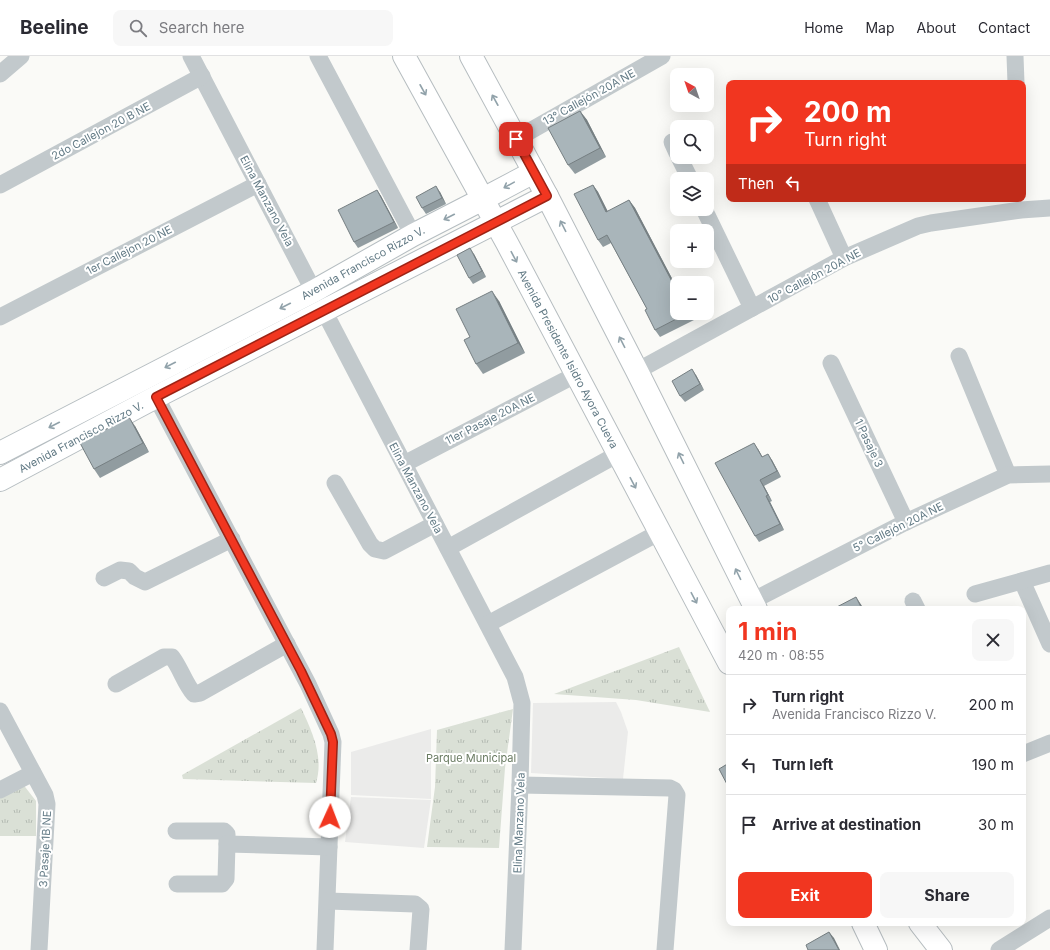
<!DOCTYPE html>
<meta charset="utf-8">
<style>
:root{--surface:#fff;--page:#f7f7f7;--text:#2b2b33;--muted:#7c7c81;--line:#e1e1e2;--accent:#f13620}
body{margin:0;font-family:Inter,sans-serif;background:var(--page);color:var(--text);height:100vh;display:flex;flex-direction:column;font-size:15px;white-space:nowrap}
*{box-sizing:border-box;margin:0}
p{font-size:13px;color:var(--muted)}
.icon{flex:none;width:22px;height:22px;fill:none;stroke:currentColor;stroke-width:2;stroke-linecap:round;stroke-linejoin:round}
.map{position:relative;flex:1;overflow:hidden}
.sheet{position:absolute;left:726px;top:550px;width:300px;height:320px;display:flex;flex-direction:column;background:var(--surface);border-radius:8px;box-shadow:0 4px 16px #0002}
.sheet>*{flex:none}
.top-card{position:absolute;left:726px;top:24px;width:300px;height:122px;border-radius:8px;box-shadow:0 4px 16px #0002;background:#f13620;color:#fff;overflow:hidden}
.needle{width:26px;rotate:320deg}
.tools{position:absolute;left:670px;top:12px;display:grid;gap:8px}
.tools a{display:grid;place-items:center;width:44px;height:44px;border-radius:8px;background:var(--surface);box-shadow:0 4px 16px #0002;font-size:20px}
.pin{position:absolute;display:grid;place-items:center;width:34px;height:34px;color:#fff;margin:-17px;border-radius:8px;box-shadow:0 2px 6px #0006}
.me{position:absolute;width:44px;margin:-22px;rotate:2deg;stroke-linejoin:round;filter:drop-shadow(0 0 3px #0008)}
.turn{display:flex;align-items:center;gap:14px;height:84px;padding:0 12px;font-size:18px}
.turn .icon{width:52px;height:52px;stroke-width:2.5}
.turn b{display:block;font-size:28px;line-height:34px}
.then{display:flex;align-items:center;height:38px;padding:0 12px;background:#0003;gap:8px;font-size:15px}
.round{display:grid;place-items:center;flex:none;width:42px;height:42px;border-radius:8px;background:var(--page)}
.summary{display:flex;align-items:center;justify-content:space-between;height:68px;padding:0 12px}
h1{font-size:24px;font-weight:700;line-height:30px;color:var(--accent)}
.primary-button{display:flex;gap:8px;margin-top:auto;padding:8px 12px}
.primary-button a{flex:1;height:46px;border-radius:8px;background:var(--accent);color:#fff;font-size:16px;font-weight:700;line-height:46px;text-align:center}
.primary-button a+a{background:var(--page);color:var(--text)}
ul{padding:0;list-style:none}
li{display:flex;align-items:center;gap:12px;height:60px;padding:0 12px;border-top:1px solid var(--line)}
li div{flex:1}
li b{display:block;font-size:15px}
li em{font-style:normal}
header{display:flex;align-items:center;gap:24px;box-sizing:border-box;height:56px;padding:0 20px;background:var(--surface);border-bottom:1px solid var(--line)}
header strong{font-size:19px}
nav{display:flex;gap:22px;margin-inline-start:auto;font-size:14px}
.search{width:280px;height:36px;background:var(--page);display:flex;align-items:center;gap:10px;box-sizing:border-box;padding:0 14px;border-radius:8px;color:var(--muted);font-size:15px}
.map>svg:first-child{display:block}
.built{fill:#ebebea}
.park{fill:url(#park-tufts)}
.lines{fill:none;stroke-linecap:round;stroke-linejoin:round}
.secondary-casing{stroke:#b5bdc1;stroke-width:24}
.primary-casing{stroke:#b6bdc0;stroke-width:24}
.minor{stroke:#c2c9cc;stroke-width:17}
.secondary{stroke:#fff;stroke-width:22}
.primary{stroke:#fff;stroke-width:22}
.wall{fill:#919ca0}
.shaded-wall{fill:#767f82}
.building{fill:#a9b5ba;stroke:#767f82}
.oneway{stroke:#91a2aa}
.route-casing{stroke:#9d2315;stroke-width:10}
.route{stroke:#f13620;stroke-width:7}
.labels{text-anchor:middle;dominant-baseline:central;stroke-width:4;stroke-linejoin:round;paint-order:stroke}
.street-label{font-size:11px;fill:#627a85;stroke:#fff}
.park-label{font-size:11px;fill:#6a7b62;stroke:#fff}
</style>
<header>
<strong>Beeline</strong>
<div class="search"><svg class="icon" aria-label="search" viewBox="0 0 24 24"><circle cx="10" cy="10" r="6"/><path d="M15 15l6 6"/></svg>Search here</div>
<nav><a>Home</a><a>Map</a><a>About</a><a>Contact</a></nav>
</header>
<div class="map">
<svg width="1050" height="894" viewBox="0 0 1050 894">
<defs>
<pattern id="park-tufts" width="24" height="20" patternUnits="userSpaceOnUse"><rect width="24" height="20" fill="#dae0d6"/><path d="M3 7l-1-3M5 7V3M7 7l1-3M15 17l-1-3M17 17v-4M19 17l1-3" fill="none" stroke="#b4bbb3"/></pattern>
</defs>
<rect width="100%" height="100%" fill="#fafaf7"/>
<g class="built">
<path d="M 616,646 L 621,656 L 628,676 L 623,723 L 531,717 L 533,647 Z"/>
<path d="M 431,673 L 431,743 L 351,739 L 351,696 Z"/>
<path d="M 351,741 L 431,744 L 424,792 L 345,786 Z"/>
</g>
<g class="park">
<path d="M 679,591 L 710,656 L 636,644 L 554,638 Z"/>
<path d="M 301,652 C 312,675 324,701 316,727 L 183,723 L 182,719 Z"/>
<path d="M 513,653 L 505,712 L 499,792 L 427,791 L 435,731 L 437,674 Z"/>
<path d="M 22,727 L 36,745 L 36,780 L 0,780 L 0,739 Z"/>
</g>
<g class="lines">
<defs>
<g id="secondary">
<path d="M 0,397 L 314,235 L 413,179 L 483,143 L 534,116"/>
<path d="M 0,424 L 156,341 L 547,140"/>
</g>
<g id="primary">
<path d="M 404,0 L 507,187 L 729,607"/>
<path d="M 471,0 L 547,140 L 637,315 L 756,553"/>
<path d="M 863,867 L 876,894"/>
<path d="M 920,867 L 941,894"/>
</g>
</defs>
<use href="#secondary" class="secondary-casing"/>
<use href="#primary" class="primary-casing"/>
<g class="minor">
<path d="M 191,0 L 515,621 L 522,647 L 520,729 L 513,894"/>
<path d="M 318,0 L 413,179"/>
<path d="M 1015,0 L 1016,27"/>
<path d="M 0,18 L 21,0"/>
<path d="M 516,83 L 662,0"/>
<path d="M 672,86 L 677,97"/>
<path d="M 679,101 L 690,123"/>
<path d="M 0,129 L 202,20"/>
<path d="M 817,143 L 844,202"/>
<path d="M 704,153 L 752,252"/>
<path d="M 0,261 L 258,128"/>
<path d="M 959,300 L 1008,419"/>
<path d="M 831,307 L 906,466"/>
<path d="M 637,315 L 844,202 L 918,170 L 931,167 L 1021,154 L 1050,152"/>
<path d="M 156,341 L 308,628 L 331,678 L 333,686 L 325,894"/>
<path d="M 404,408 L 577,318"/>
<path d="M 335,427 L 370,488 L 375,493 L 384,495 L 435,468"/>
<path d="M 448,492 L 618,398"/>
<path d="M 104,522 L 120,514 L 129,515 L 135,521 L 145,526 L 232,483"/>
<path d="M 1022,525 L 1050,588"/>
<path d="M 975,538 L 1050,517"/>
<path d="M 752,545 L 906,466 L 1008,419 L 1050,418"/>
<path d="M 913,545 L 917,553"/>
<path d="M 488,568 L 660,476"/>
<path d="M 116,628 L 164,601 L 172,601 C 181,613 185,628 194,638 L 200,637 L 287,588"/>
<path d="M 0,655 L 45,739 L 47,748 L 39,894"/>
<path d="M 1023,698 L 1050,687"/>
<path d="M 520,729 L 670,732 L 674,734 L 677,739 L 665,894"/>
<path d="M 0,734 L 33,717"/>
<path d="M 176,775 L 224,775 L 227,778 L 227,788"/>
<path d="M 177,828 L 222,828 L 226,823 L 227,788 L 329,791"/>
<path d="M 328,845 L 415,848 L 421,853 L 418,894"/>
<path d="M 999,894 L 1050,862"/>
</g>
<use href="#secondary" class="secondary"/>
<use href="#primary" class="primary"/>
</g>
<g class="wall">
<path d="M 580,55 L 587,64 L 606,101 L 575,118 L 568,109 Z"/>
<path d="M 593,129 L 598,136 L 608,156 L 629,144 L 635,152 L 677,232 L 677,257 L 690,257 L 694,264 L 660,281 L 655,274 L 647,253 L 611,187 L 603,191 L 598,184 Z"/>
<path d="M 377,134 L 381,140 L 398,172 L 358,192 L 354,186 Z"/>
<path d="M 440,136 L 446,148 L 426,158 L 422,152 Z"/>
<path d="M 474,198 L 486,221 L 473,228 L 469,222 Z"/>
<path d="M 499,245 L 525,297 L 483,318 L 476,308 L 470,281 Z"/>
<path d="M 696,319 L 704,334 L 685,346 L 680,340 Z"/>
<path d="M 135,370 L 149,396 L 100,422 L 94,413 Z"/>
<path d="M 758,393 L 762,401 L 772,404 L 781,421 L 764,430 L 772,445 L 770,446 L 784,474 L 759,486 L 755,480 Z"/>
</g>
<g class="shaded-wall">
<path d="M 580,55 L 587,64 L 606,101 L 600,92 Z"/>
<path d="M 593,129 L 598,136 L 612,164 L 606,156 Z"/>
<path d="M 436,130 L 440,136 L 446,148 L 442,142 Z"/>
<path d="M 377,134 L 381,140 L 398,172 L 394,166 Z"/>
<path d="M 629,144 L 635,152 L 677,232 L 677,235 Z"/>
<path d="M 470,192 L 474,198 L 486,221 L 482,215 Z"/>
<path d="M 492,235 L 499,245 L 525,297 L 518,287 Z"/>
<path d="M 692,313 L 696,319 L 704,334 L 700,328 Z"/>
<path d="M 129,361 L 135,370 L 149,396 L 143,387 Z"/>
<path d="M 754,387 L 758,393 L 766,407 L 762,401 Z"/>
<path d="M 768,398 L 772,404 L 781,421 L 777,415 Z"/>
<path d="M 760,424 L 764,430 L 772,445 L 768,439 Z"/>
<path d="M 766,440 L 770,446 L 784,474 L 780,468 Z"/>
<path d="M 856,541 L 864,553 L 862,553 Z"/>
<path d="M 829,876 L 834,882 L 840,894 L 839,894 Z"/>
</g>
<g class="building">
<path d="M 580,55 L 600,92 L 568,109 L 548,72 Z"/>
<path d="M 593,129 L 606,156 L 629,144 L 677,235 L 677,257 L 688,257 L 655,274 L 645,254 L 647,253 L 607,179 L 598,184 L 574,138 Z"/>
<path d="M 436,130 L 442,142 L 422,152 L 416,141 Z"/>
<path d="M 377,134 L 394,166 L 354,186 L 338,154 Z"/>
<path d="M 470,192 L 482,215 L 469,222 L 457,199 Z"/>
<path d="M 492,235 L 518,287 L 476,308 L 464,284 L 470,281 L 456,253 Z"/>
<path d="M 692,313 L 700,328 L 680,340 L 672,325 Z"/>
<path d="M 129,361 L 143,387 L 94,413 L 80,387 Z"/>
<path d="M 754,387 L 762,401 L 768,398 L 777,415 L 760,424 L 768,439 L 766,440 L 780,468 L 755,480 L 715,407 Z"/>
<path d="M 856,541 L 862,553 L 833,553 Z"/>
<path d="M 729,707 L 729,732 L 719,713 Z"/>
<path d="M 829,876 L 839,894 L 808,894 L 806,889 Z"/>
</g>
<defs><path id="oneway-shaft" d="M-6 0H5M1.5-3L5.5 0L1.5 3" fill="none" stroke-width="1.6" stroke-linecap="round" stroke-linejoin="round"/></defs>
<g class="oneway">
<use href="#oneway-shaft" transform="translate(423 34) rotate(61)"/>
<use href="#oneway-shaft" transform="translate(495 44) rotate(-119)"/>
<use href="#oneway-shaft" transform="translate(509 129) rotate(151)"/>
<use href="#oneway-shaft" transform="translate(449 161) rotate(153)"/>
<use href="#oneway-shaft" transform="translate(563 170) rotate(-117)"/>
<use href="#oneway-shaft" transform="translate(514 201) rotate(62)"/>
<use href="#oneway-shaft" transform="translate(285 250) rotate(153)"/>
<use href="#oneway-shaft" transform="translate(622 286) rotate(-117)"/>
<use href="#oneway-shaft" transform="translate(170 309) rotate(153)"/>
<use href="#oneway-shaft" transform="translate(54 369) rotate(153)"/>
<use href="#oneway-shaft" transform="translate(681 402) rotate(-116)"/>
<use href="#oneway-shaft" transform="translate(633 427) rotate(62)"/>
<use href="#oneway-shaft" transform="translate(738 518) rotate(-116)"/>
<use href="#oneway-shaft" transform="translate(694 542) rotate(62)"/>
</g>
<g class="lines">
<defs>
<path id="route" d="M 330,761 L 333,686 L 331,678 L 301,615 L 156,341 L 547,140 L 516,83"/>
</defs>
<use href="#route" class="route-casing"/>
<use href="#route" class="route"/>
</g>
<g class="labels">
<g class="street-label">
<text transform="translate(589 41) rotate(-29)">13° Callejón 20A NE</text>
<text transform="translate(101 75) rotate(-28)">2do Callejon 20 B NE</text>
<text transform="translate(267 145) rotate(62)">Elina Manzano Vela</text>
<text transform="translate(129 194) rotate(-27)">1er Callejon 20 NE</text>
<text transform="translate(363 207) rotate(-29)">Avenida Francisco Rizzo V.</text>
<text transform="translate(814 220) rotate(-28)">10° Callejón 20A NE</text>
<text transform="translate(568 303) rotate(62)">Avenida Presidente Isidro Ayora Cueva</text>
<text transform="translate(490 363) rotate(-27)">11er Pasaje 20A NE</text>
<text transform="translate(81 381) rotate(-28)">Avenida Francisco Rizzo V.</text>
<text transform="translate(869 387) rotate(65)">1 Pasaje 3</text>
<text transform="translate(416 432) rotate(62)">Elina Manzano Vela</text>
<text transform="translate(898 471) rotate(-26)">5° Callejón 20A NE</text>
<text transform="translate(519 767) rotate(-88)">Elina Manzano Vela</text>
<text transform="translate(45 793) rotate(-87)">3 Pasaje 1B NE</text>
</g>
<g class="park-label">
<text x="471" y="702">Parque Municipal</text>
</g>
</g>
</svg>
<div class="tools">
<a><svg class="needle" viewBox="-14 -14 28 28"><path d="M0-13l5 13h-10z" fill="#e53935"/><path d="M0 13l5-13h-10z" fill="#7c7c81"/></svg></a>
<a><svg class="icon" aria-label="search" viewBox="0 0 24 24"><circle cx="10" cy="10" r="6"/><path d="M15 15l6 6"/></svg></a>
<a><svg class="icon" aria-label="layers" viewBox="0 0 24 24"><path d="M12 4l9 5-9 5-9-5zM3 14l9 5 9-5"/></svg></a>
<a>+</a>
<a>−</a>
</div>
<div class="pin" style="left:516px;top:83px;background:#d93025"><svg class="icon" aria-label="arrive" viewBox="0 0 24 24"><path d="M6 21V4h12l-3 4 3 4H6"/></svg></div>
<svg class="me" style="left:330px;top:761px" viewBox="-20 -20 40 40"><circle r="19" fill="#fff"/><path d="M0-13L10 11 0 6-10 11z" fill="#f13620"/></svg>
<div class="top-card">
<div class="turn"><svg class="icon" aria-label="right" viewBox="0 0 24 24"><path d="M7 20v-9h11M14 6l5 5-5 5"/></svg><div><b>200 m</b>Turn right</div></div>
<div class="then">Then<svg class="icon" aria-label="left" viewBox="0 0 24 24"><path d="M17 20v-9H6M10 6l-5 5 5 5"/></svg></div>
</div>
<section class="sheet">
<div class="summary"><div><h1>1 min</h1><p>420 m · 08:55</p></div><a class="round"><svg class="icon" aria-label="close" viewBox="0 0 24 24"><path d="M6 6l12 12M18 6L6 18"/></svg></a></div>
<ul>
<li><svg class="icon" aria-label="right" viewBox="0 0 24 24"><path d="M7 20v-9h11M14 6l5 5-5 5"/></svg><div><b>Turn right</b><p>Avenida Francisco Rizzo V.</p></div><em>200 m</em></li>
<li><svg class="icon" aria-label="left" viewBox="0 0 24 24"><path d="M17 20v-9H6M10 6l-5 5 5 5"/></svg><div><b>Turn left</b></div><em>190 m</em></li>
<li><svg class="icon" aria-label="arrive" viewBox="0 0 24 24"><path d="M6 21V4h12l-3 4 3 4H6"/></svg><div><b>Arrive at destination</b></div><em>30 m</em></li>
</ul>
<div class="primary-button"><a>Exit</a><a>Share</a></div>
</section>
</div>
